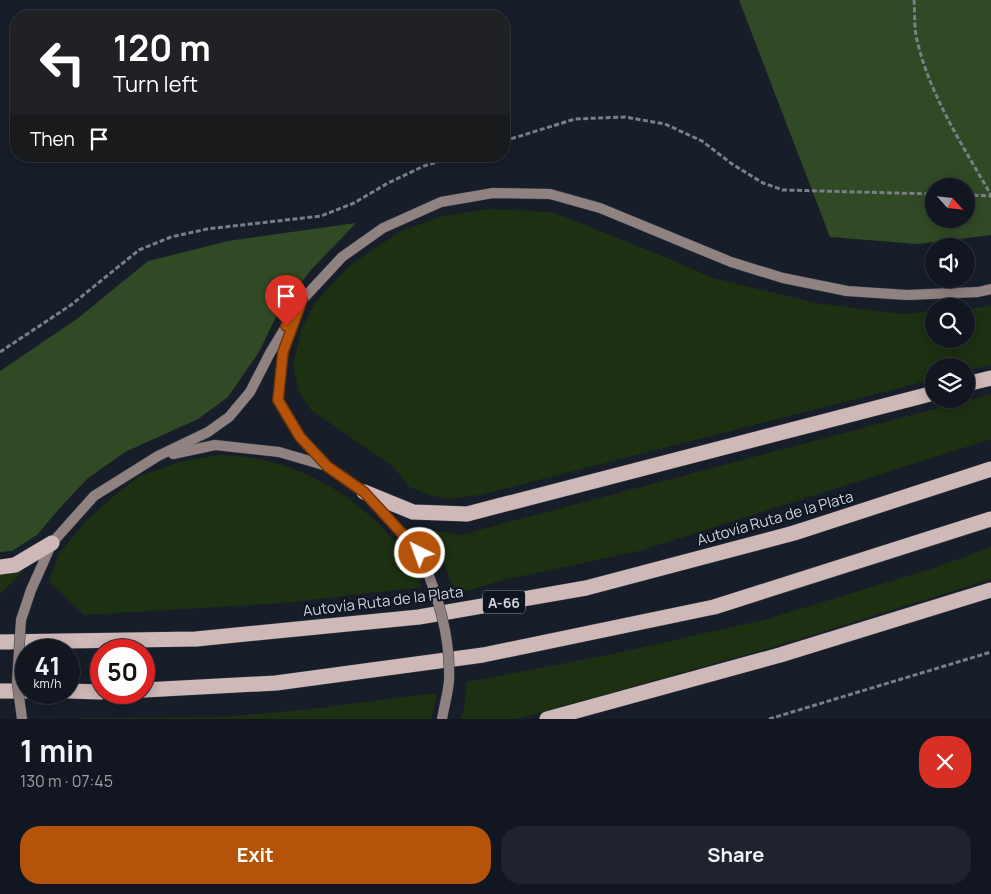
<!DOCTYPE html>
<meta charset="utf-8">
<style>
:root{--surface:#111620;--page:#1e232d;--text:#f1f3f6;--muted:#9c9fa5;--line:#30353e;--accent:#b45309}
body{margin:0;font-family:Manrope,sans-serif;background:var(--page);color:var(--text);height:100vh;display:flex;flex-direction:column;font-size:19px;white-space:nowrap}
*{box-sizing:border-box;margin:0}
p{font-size:16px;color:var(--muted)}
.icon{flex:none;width:28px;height:28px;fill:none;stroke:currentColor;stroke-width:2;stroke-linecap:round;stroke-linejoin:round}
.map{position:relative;height:719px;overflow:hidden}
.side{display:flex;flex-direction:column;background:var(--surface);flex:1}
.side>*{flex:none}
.banner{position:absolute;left:10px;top:10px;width:500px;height:152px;border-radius:20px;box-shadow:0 2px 12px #0003,0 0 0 1px var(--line);background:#202124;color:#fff;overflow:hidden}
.needle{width:32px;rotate:117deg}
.fabs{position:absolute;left:925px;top:178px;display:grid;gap:10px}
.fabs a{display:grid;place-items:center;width:50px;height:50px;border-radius:50%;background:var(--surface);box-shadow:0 2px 12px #0003,0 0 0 1px var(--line);font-size:25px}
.speed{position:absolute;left:15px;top:639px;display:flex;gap:10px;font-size:25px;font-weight:700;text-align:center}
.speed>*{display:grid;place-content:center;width:65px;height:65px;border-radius:50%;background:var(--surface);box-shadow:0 2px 12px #0003,0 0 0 1px var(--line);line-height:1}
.speed small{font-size:12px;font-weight:400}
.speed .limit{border:8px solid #d22;background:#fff;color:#111}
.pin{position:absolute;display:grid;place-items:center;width:42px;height:42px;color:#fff;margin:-51px -21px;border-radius:50% 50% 50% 0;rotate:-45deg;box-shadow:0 0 5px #0007}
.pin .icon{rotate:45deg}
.me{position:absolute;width:55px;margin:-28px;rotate:318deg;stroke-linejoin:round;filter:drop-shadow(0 0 4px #0008)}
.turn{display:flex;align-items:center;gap:18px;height:105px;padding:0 20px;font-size:22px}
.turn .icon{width:65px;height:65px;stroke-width:2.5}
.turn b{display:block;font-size:35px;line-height:42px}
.then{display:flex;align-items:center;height:48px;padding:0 20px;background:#0003;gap:10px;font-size:19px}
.round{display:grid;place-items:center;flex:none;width:52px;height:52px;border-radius:20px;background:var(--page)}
.headline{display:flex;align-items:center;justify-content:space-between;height:85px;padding:0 20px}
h1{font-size:30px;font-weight:700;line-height:38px}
.action{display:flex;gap:10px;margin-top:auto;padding:10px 20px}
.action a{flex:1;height:58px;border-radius:20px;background:var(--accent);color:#fff;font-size:20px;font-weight:700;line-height:58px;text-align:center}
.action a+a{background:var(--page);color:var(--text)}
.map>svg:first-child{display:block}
.green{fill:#1d3012}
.forest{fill:#314925;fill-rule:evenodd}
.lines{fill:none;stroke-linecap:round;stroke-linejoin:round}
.secondary-casing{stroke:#343b46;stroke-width:11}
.highway-casing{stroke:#343b46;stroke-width:16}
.path{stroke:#797e89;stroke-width:3;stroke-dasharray:5 2.5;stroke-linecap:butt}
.secondary{stroke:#918282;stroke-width:10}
.highway{stroke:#cfb9b8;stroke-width:15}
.secondary-bridge-casing{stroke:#343b46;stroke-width:11;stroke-linecap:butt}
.secondary-bridge{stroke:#918282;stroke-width:10}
.route-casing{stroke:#753606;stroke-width:12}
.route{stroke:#b45309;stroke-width:9}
.labels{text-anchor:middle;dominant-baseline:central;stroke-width:4;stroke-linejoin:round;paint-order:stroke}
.shield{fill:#0e1520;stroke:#959aa4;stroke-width:1}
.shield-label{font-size:14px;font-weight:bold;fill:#cfd3dc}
.street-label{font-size:15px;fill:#cfd3dc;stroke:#0e1520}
</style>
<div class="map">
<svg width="991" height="719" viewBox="0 0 991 719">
<rect width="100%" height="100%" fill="#171e2a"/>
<g class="green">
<path d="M 489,209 L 552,212 L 655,253 L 713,278 L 816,303 L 902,314 L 934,311 L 934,339 L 966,339 L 966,309 L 991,306 L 991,365 L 966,371 L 966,366 L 934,366 L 934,379 L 480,495 L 449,499 L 433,496 L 409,487 L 394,467 L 311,410 L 299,392 L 293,365 L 302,328 L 315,303 L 350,265 L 401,231 L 443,216 Z"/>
<path d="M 991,394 L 991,439 L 639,551 L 503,580 L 456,594 L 443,561 L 419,528 L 460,535 Z"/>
<path d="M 219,455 C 232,456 247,456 260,459 C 320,472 374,509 408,560 C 414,568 418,578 422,587 L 283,603 L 84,615 L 49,581 L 60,552 L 87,520 L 114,496 L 138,477 L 179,462 Z"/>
<path d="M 991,547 L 991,579 L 780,645 L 517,719 L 460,719 L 464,709 L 467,682 L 613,654 L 767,619 L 934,568 Z"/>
<path d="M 25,570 L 0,594 L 0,575 Z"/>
<path d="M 437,693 L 431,719 L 80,719 L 81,718 L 224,717 L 311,709 Z"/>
</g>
<g class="forest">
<path d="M 739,0 L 991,0 L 991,235 L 918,244 L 830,237 ZM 934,186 L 966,186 L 966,219 L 934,219 Z"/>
<path d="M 356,223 L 310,271 L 277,315 L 259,352 L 228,397 L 198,419 L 125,452 L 87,479 L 58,510 L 37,535 L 12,551 L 0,552 L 0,371 L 77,319 L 148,261 L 228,241 Z"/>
</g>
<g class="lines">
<defs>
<g id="secondary">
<path d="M 293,324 L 283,352 L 278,400 L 300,437 L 328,467 L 364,492 L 420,553"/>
<path d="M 173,454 L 215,445 L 279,452 L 327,466"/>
<path d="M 31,590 L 52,543 L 94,496 L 158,456 L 208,432 L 229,417 L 250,392 L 270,353 L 302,300 L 342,257 L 383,228 L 441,202 L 493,193 L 550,194 L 600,208 L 731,262 L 783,278 L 847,291 L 907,295 L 978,292 L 991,289"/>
</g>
<g id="highway">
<path d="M 966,384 L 991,378"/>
<path d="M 364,492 L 413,512 L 467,514 L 934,393"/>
<path d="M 0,567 L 15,565 L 52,543"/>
<path d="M 0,642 L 196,639 L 419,617 L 586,588 L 794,533 L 991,469"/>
<path d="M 144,690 L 276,683 L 483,655 L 714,607 L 991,519"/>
<path d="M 0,691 L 26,691"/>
<path d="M 69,691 L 101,692"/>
<path d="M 547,719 L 780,655 L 991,590"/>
</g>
</defs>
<use href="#secondary" class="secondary-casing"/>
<use href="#highway" class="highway-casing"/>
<g class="path">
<path d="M 914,0 C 915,11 914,24 916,35 C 927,91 963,146 991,195"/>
<path d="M 504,141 L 575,119 L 625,117 L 665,124 L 702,141 L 732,164 L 763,183 L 783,190 L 934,194"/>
<path d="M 966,195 L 991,196"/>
<path d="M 0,352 L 71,305 L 139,250 L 171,237 L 207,229 L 321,216 L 354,203 L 388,183 L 424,166 L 458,156"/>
<path d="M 769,719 L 991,652"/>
</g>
<use href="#secondary" class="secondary"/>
<use href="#highway" class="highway"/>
<defs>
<g id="secondary-bridge">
<path d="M 420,553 C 437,594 451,635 449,681 C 448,693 444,707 442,719"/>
<path d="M 22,719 L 17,681 L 21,620 L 31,590"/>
</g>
</defs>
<use href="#secondary-bridge" class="secondary-bridge-casing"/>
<use href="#secondary-bridge" class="secondary-bridge"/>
</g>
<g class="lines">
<defs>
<path id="route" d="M 286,326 L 302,300 L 283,352 L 278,400 L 300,437 L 328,467 L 364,492 L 420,553"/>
</defs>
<use href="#route" class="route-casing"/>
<use href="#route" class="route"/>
</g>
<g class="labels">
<rect class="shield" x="483" y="590.5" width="42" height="23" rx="4"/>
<g class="shield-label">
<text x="504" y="602">A-66</text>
</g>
<g class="street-label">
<text transform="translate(775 518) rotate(-16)">Autovía Ruta de la Plata</text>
<text transform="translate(383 601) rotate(-7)">Autovía Ruta de la Plata</text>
</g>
</g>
</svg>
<div class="fabs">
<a><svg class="needle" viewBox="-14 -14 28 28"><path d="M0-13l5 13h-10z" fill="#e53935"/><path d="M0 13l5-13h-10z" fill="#9c9fa5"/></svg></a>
<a><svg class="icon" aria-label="sound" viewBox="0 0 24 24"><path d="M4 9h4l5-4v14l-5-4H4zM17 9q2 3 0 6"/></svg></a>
<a><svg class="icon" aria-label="search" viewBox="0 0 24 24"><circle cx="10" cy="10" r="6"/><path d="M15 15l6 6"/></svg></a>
<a><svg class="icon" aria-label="layers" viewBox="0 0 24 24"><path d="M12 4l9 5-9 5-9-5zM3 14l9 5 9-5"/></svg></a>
</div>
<div class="speed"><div>41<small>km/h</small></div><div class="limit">50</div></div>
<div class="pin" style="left:286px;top:326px;background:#d93025"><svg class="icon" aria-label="arrive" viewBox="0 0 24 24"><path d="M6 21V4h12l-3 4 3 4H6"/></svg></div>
<svg class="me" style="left:420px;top:553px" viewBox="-20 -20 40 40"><circle r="17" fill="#b45309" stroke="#fff" stroke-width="3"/><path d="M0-11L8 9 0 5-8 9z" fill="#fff"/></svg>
<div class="banner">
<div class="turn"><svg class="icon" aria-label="left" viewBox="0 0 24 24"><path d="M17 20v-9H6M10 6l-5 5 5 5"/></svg><div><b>120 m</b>Turn left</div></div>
<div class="then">Then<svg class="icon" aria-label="arrive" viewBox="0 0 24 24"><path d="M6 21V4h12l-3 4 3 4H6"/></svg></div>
</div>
</div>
<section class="side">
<div class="headline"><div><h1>1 min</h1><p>130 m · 07:45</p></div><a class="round" style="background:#d93025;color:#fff"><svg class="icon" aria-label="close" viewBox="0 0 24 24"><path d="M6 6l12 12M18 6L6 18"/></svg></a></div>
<div class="action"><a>Exit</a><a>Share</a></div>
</section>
